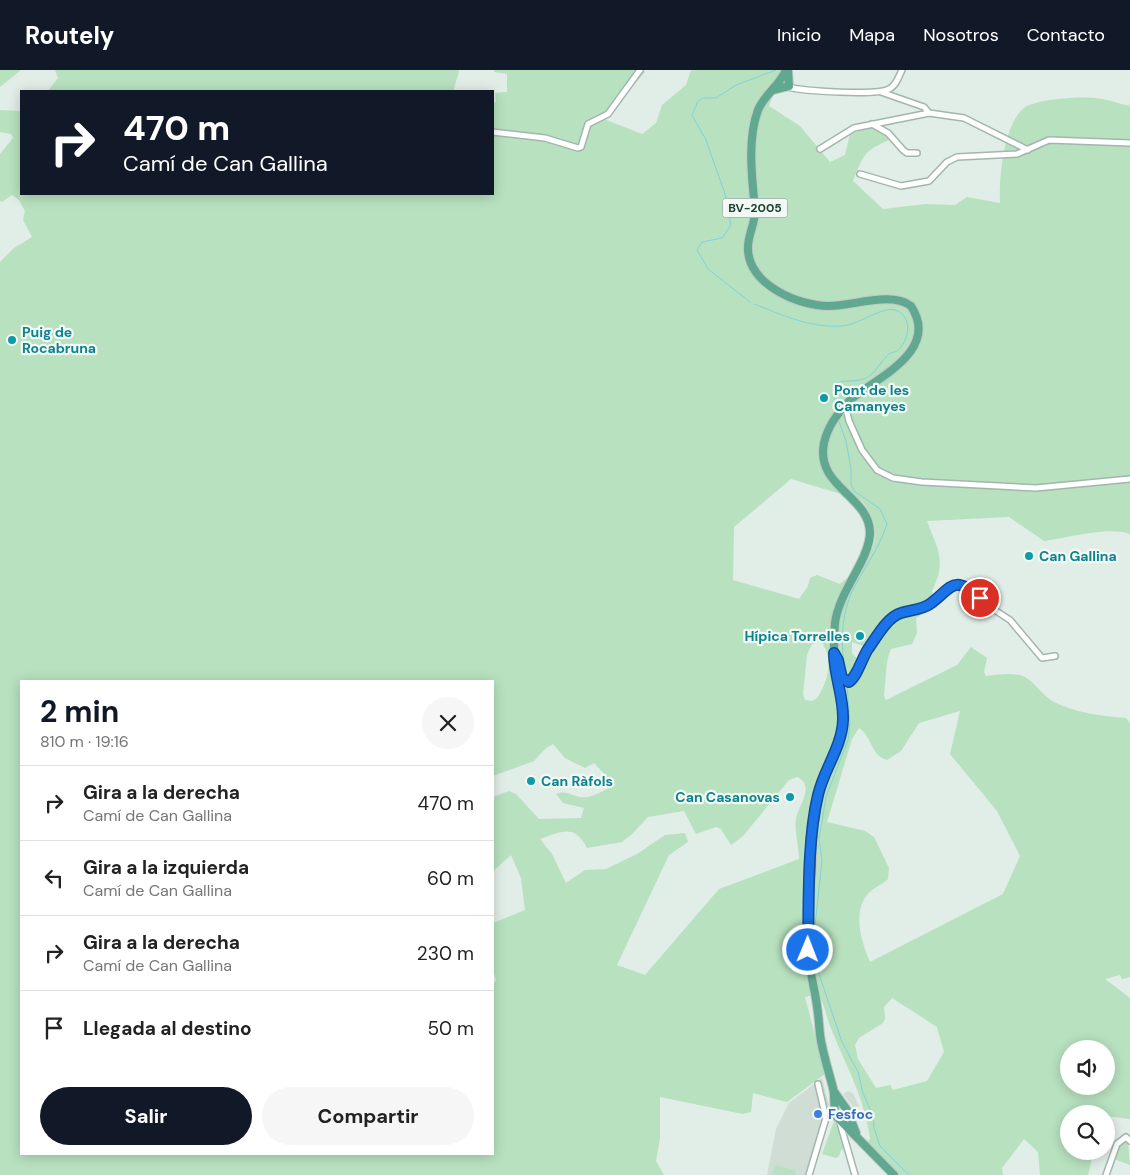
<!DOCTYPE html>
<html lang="es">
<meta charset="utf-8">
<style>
:root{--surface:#fff;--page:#f6f6f6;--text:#222;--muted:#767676;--line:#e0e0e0;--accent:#111827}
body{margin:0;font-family:"DM Sans",sans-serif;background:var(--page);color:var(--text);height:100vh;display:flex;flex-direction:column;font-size:19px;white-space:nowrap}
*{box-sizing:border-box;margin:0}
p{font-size:16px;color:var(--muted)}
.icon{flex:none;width:28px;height:28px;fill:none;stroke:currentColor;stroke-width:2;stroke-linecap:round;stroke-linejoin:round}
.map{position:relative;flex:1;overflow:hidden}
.side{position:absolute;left:20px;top:610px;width:474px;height:475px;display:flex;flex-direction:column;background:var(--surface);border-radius:0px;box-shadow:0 2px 12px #0003}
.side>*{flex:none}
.top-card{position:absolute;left:20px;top:20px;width:474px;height:105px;border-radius:0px;box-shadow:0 2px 12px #0003;background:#111827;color:#fff;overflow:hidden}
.controls{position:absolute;left:1060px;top:970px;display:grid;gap:10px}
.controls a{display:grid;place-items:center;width:55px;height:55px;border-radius:50%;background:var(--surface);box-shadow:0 2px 12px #0003;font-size:25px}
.pin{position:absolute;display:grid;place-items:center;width:42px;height:42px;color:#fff;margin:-21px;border:2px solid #fff;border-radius:50%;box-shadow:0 1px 5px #0007}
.me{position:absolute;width:55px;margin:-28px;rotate:1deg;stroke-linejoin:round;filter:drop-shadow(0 0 4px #0008)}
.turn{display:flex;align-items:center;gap:18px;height:105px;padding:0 20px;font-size:22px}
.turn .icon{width:65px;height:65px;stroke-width:2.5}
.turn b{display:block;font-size:35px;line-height:42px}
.round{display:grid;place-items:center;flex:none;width:52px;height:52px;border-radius:26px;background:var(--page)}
.head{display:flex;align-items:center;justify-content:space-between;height:85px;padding:0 20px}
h1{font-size:30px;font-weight:700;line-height:38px;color:var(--accent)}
.primary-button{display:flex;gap:10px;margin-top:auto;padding:10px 20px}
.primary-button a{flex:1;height:58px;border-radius:30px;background:var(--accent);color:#fff;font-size:20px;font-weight:700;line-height:58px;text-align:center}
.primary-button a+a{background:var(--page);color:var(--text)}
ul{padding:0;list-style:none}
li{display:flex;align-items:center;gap:15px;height:75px;padding:0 20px;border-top:1px solid var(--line)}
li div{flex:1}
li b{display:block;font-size:19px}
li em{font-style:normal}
header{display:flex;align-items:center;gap:30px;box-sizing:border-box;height:70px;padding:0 25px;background:var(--accent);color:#fff}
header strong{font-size:24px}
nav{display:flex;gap:28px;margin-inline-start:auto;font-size:18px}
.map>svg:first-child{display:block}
.built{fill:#cfddd5}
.green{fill:#b7e1bf;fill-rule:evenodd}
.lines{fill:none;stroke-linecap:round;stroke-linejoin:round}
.stream{stroke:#83d2d8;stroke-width:1}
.street-casing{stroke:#a3b6ae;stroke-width:8}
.primary-casing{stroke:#c0cac6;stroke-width:10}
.street{stroke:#fff;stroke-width:5}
.primary{stroke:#60a890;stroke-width:8}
.route-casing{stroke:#114b97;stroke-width:12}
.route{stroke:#1a73e8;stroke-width:9}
.culture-dot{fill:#0f9aa8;stroke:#f2f9f5;stroke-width:2}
.shop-dot{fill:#3f7fe0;stroke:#f2f9f5;stroke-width:2}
.labels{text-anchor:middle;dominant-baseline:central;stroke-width:4.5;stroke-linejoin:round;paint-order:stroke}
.shield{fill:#f2f9f5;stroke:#5e786e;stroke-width:1}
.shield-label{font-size:12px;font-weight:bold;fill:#1f4034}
.culture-label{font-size:14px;font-weight:bold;fill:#0d838f;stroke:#f2f9f5;text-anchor:start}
.shop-label{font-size:14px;font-weight:bold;fill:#366cbe;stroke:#f2f9f5;text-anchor:start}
</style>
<header>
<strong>Routely</strong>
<nav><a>Inicio</a><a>Mapa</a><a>Nosotros</a><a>Contacto</a></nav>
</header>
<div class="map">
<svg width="1130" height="1105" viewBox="0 0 1130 1105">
<rect width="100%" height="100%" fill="#e1ede7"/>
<g class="built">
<path d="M 822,1008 L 829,1035 L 806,1105 L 767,1105 L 776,1059 L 789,1033 Z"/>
<path d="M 848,1021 L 853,1023 L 859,1036 L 854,1038 L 843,1024 Z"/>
</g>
<g class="green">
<path d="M 0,0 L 21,0 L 0,17 Z"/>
<path d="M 55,0 L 459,0 C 459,7 454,13 454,21 L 48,21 L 58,8 Z"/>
<path d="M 494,0 L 643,0 L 645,2 L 604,49 L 642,64 L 656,53 L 662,35 L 686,15 L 691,0 L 782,0 L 769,36 L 800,56 L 830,92 L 845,85 L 850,64 L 876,56 L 894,68 C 864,81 865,81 853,111 L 883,139 L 926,134 L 955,135 L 967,127 L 1000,133 C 999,108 1003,55 1024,38 C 1035,29 1081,26 1095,28 C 1107,29 1118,33 1129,36 L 1130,31 L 1130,464 C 1110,456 1066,468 1044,471 L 1009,447 L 927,451 C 938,481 947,490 932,521 L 936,535 L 916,548 L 917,563 L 912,574 L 891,579 C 885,591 886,612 884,626 L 886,630 L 957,595 L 971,577 L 987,588 L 984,602 L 986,606 C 998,605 1018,601 1028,609 C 1038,616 1043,626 1054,632 C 1075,643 1102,646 1126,648 L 1130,653 L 1130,907 L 1122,909 L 1120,905 L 1105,909 L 1130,928 L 1130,1049 L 1106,1046 L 1106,1044 L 1069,1044 L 1069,1081 L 1094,1081 L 1088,1105 L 1040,1105 L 1038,1082 L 1024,1069 L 1002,1098 L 1003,1105 L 890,1105 L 862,1078 L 870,1069 C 865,1028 845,994 830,956 C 826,946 824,931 817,924 L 805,927 L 825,1004 L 787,1032 L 753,1023 L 751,1042 L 743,1044 L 660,1027 L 660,1068 L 656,1091 L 664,1105 L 0,1105 L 0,192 L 14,178 L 32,167 L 23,150 L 25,141 L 19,130 L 12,125 L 2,132 L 0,131 L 0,84 L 13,68 L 11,64 L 0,62 L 0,40 L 21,41 L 21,124 L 492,124 L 493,33 L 496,32 L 495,23 L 507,22 L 507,4 L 494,2 ZM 791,409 L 861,430 C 890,467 871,489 840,514 L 817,505 L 810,508 L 808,516 L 799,529 L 733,510 L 734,457 ZM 820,572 L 823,574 C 833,591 828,612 817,628 L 812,631 L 805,630 L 803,624 L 807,585 L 812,574 ZM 852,572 L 866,577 L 858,590 L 852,583 ZM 21,611 L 492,611 L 493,706 L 534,691 L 546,678 L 553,674 L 565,688 L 585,698 L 594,693 L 615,715 C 605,720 591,729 580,727 C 570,725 566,720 556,724 L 563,733 L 584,738 L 581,748 L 539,749 L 516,724 L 509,721 L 493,727 L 493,801 L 511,785 L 521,808 L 525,840 L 493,853 L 493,900 L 496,910 L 492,916 L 492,1084 L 21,1084 ZM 960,641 L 950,684 L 997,741 L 1020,786 L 1003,824 L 870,892 C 862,873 852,844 867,825 C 872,818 882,815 888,809 L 889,798 L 874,767 L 865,761 L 827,752 L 852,669 L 859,658 C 872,666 871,686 887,690 L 901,681 L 919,653 ZM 797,707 C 816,715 798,736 796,749 C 794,759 799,777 799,789 L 719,819 L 645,905 L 617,895 L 669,785 L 688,772 L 685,763 L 665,765 L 637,784 L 606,799 L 585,800 L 566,813 L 552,784 L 540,769 C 562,761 575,754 587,778 L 622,772 L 632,764 L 648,747 L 684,741 L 696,764 L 716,757 L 721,759 L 731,775 L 743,766 L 789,710 ZM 892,928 L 937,957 L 944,982 L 927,1011 L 893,1020 L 890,1015 L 876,1018 L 858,989 L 855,975 L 859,968 L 883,953 L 885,948 L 884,937 ZM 1069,979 L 1106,979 L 1106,1016 L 1069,1016 Z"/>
<path d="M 834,1051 L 840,1060 L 844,1079 L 841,1080 L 839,1086 L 836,1088 L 822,1084 Z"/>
<path d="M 1123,1070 L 1128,1072 L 1130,1095 L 1114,1089 L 1117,1078 Z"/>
<path d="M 775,1095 L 796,1101 L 795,1105 L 772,1104 Z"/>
</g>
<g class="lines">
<g class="stream">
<path d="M 750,232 L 708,199 L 697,180 L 702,172 L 722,168 L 731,155 L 725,124 L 706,70 L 692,45 L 698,31 L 703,28 L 716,28 L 736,15 L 776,0"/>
<path d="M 754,234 C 783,245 809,258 842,256 C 858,255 883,236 895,240 C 914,246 909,272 897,281 C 893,283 890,282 887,286 C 879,293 877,302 866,308 C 856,313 844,309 833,314 L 835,340"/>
<path d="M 838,349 L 846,371 L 851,399 L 851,414 L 854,421 L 880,439 L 887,454 C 879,480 862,500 851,524 C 840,550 841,581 846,608"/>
<path d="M 847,615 L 850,653 L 848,670 L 826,727 L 819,769 L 822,790 L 815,856 L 817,898 L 842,972 L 858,1002 L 863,1023 L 873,1046 L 874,1058 L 880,1076 L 909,1105"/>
</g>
<defs>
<g id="street">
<path d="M 788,17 C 803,21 877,26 889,19 C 896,16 899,6 902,0"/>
<path d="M 881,22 L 924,37 L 929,43 L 964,48 L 1028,80"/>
<path d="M 872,54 L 888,63 L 903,80 L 907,83 L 917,83"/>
<path d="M 492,62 L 545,68 L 578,78 L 581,77 L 588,54 L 608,44 L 640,0"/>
<path d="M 820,79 L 854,58 L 929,43"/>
<path d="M 860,104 L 901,116 L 929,111 L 947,92 L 957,87 L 1017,84 L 1049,70 L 1130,73"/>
<path d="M 845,335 L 849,351 L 862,380 L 877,400 L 893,408 L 922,412 L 1036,418 L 1130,409"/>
<path d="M 835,584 L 842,608 L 846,612 L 851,610 L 865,585 L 891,549 L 898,544 L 927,536 L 946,519 L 957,515 L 968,518 L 990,537 L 1010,550 L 1042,588 L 1055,586"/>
<path d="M 818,1014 L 826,1048"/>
<path d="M 840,1053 L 855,1105"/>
<path d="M 809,1105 L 826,1048 L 834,1040"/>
<path d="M 1106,1105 L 1117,1074 L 1126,1067 L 1130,1071"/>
</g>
<g id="primary">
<path d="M 786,0 C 780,15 764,25 758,40 C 747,70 752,108 755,139 C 756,153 747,165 748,180 C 750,215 798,236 829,236 C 853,236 891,221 911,236 C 941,282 875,308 849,331 C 838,342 827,358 824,373 C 815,417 870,426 870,463 C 869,491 839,521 835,553 C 834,570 833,586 835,602 C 838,620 845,636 843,654 C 841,674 830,690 823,708 C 818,722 815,736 814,751 C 812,766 812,780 812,795 C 810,826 807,857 809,888 C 810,904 815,920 817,936 C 819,948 819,960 821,971 C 824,987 829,1003 833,1018 C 835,1027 834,1036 835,1045 L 894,1105"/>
<path d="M 773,20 L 789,16 L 788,0"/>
<path d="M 835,1023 L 847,1040 L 856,1063"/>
</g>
</defs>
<use href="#street" class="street-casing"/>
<use href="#primary" class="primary-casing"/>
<use href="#street" class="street"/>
<use href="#primary" class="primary"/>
</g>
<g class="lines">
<defs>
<path id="route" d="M 808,880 C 809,833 807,771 818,725 C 824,699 842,677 843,650 C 844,627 834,606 834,583 L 838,590 L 842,608 L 849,612 C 857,607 862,588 868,579 C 876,568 887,547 901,543 C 911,540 921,540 930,534 C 952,518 953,503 980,528"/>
</defs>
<use href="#route" class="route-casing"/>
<use href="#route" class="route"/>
</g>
<g class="culture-dot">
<circle cx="12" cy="270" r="5"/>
<circle cx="824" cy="328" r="5"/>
<circle cx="1029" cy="486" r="5"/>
<circle cx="860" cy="566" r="5"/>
<circle cx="531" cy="711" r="5"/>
<circle cx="790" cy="727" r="5"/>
</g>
<circle class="shop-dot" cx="818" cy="1044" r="5"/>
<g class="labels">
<rect class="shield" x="722.5" y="128.5" width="65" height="19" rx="4"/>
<g class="shield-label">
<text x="755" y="138">BV-2005</text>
</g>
<g class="culture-label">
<text x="22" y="262">Puig de<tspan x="22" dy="16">Rocabruna</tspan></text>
<text x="834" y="320">Pont de les<tspan x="834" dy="16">Camanyes</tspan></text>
<text x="1039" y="486">Can Gallina</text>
<text x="850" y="566" text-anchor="end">Hípica Torrelles</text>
<text x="541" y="711">Can Ràfols</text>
<text x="780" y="727" text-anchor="end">Can Casanovas</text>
</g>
<g class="shop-label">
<text x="828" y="1044">Fesfoc</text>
</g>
</g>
</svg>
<div class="controls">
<a><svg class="icon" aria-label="sound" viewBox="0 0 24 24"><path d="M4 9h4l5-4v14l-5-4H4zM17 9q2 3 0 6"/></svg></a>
<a><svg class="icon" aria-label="search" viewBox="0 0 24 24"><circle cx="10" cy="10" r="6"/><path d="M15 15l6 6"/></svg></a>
</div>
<div class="pin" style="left:980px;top:528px;background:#d93025"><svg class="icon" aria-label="arrive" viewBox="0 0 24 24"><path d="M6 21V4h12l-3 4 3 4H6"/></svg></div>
<svg class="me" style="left:808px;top:880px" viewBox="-20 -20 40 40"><circle r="17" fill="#1a73e8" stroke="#fff" stroke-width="3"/><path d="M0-11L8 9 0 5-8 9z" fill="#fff"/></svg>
<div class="top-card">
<div class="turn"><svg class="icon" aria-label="right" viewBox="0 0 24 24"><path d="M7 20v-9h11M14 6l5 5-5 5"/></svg><div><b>470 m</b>Camí de Can Gallina</div></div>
</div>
<section class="side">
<div class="head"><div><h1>2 min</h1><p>810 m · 19:16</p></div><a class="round"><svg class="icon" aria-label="close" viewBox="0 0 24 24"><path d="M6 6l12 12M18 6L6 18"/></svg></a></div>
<ul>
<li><svg class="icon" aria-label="right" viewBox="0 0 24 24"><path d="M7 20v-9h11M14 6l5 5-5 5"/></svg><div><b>Gira a la derecha</b><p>Camí de Can Gallina</p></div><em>470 m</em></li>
<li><svg class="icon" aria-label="left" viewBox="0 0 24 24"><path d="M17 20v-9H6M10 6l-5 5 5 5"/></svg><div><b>Gira a la izquierda</b><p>Camí de Can Gallina</p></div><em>60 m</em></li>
<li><svg class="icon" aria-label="right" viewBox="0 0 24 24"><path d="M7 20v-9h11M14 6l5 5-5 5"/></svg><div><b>Gira a la derecha</b><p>Camí de Can Gallina</p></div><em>230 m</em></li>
<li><svg class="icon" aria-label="arrive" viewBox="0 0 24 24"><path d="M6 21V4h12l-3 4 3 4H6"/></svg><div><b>Llegada al destino</b></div><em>50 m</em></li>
</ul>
<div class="primary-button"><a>Salir</a><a>Compartir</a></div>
</section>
</div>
